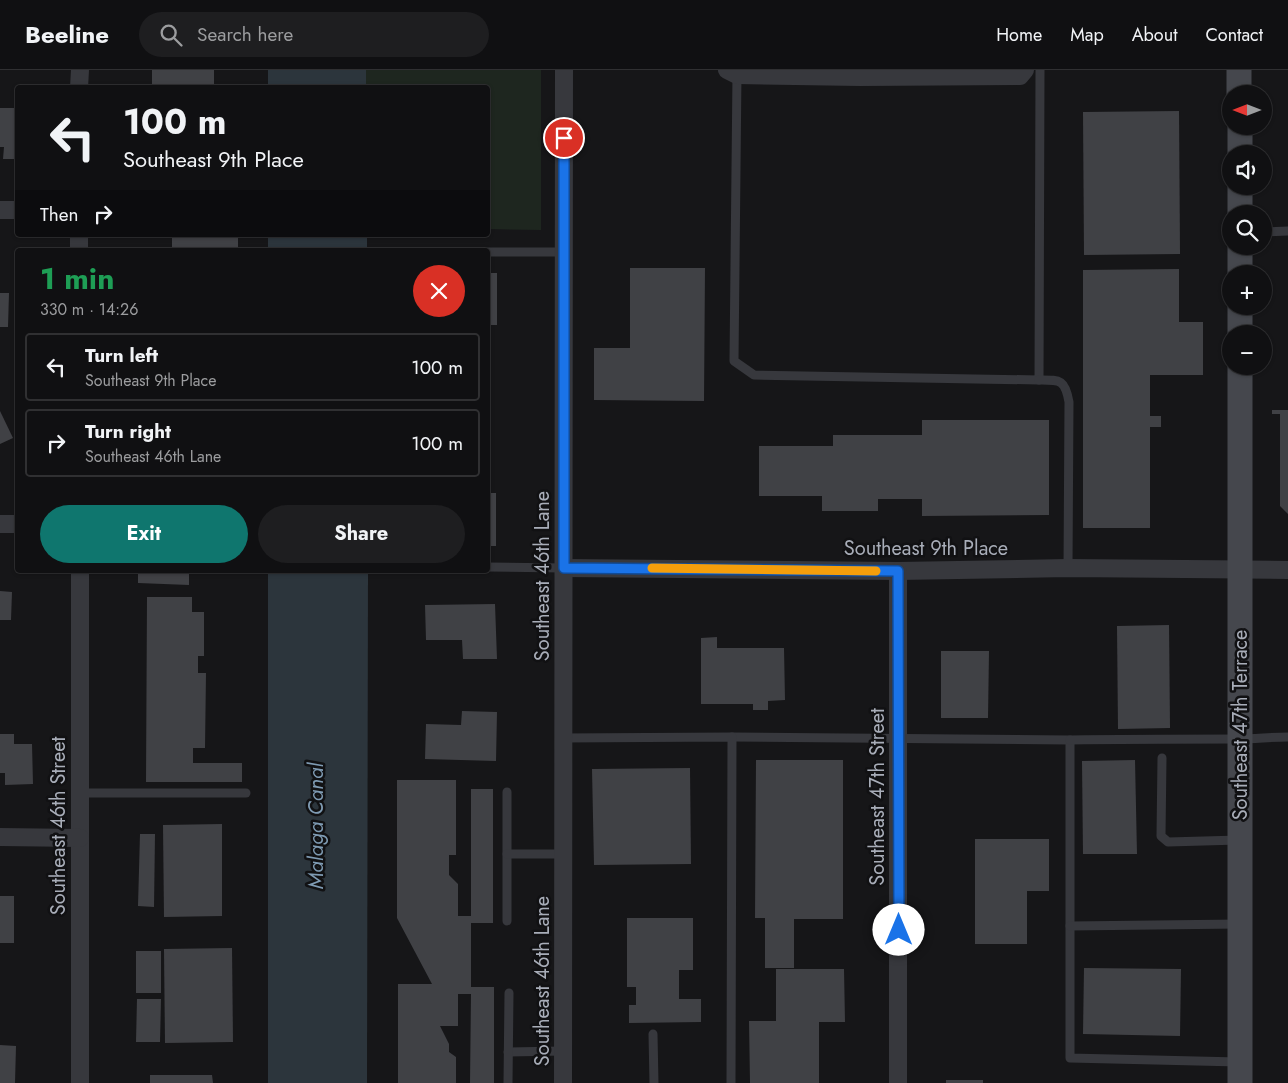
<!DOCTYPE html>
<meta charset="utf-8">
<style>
:root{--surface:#101012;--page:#1e1e20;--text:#f1f3f6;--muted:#9c9d9f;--line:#303032;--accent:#0f766e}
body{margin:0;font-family:Jost,sans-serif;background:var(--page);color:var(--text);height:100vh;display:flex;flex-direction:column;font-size:19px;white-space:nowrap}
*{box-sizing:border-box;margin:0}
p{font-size:16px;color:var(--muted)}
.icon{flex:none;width:28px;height:28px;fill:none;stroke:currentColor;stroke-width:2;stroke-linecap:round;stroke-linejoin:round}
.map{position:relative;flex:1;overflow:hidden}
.drawer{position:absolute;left:15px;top:178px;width:475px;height:325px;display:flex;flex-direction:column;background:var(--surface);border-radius:5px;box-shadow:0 1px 4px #0004,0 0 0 1px var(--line)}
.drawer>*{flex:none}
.guide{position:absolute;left:15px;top:15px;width:475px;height:152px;border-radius:5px;box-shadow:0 1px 4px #0004,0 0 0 1px var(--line);background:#101012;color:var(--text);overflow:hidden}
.needle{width:32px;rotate:270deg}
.buttons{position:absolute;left:1222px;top:15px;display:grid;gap:10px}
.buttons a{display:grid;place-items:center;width:50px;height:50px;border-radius:50%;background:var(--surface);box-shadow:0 1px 4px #0004,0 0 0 1px var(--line);font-size:25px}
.pin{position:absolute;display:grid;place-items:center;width:42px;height:42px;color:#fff;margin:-21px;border:2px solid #fff;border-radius:50%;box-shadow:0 1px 5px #0007}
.me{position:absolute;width:55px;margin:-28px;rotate:0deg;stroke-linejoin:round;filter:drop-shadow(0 0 4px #0008)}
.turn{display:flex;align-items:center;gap:18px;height:105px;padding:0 25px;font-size:22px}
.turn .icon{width:65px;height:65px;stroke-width:2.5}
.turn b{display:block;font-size:35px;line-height:42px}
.then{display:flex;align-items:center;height:48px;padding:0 25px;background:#0003;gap:10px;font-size:19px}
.round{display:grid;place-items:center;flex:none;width:52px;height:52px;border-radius:26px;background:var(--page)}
.head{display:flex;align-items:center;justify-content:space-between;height:85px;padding:0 25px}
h1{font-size:30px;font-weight:700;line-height:38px;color:#1e9e55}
.cta{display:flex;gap:10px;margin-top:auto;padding:10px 25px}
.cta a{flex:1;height:58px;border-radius:30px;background:var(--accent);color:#fff;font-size:20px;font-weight:700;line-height:58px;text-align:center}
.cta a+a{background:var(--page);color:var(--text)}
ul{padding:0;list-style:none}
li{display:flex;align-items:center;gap:15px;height:68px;margin:0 10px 8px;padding:0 15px;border:2px solid var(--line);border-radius:5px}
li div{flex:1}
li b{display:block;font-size:19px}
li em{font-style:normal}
header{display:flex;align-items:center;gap:30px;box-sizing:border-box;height:70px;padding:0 25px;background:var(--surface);border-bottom:1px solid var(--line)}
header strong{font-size:24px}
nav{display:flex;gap:28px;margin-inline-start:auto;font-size:18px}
.search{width:350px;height:45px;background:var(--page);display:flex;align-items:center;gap:12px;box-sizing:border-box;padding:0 18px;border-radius:28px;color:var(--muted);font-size:19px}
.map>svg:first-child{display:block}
.green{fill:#1e261f}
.water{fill:#2c353c}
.building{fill:#404145}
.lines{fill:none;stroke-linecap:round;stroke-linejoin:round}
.lane{stroke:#37383d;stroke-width:9}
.street{stroke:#37383d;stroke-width:18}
.secondary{stroke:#45474d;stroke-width:25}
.route-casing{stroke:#114b97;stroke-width:12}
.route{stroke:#1a73e8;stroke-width:9}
.slow{stroke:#f59e0b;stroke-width:9}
.labels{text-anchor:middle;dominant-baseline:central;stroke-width:5;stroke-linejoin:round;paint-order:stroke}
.street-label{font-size:20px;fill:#a8adb8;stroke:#111113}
.water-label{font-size:21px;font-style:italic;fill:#7f9bb3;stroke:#111113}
</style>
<header>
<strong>Beeline</strong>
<div class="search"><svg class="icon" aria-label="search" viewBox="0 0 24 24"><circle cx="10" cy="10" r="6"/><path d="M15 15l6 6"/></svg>Search here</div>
<nav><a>Home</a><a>Map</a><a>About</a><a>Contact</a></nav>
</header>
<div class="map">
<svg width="1288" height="1013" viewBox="0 0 1288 1013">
<rect width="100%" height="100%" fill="#161618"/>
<path class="green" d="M 359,0 L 541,0 L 541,160 L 488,159 L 488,18 L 359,17 Z"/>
<g class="water">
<rect x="268" y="0" width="98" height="17"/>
<rect x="268" y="165" width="99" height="15"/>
<path d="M 268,500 L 368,500 L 367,1013 L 268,1013 Z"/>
</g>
<g class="building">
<rect x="152" y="0" width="62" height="18"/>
<path d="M 0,38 L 15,38 L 15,48 L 18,48 L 18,89 L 3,89 L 4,77 L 0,77 Z"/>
<path d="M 1179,41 L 1180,184 L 1084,185 L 1083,42 Z"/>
<rect x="172" y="165" width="66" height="15"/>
<path d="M 630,198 L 705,198 L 704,331 L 594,330 L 594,278 L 630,278 Z"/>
<path d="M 1179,199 L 1179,252 L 1203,252 L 1203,305 L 1150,305 L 1150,346 L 1161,346 L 1161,357 L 1150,357 L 1150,458 L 1083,458 L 1083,200 Z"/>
<rect x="488" y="203" width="9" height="52"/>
<path d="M 0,223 L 9,223 L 8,257 L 0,257 Z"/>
<path d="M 1272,340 L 1288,340 L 1288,444 L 1280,436 L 1280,344 L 1272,344 Z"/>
<path d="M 0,341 L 13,368 L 0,374 Z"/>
<path d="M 922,350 L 1049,350 L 1049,445 L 922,446 L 922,429 L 878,429 L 878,441 L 822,441 L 822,426 L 759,426 L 759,376 L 833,376 L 833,365 L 922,365 Z"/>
<rect x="488" y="423" width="8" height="53"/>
<path d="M 138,500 L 189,500 L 189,515 L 138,513 Z"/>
<path d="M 0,521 L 12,522 L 11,550 L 0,550 Z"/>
<path d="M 147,527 L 192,527 L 192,542 L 204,542 L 204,586 L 198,586 L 198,603 L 206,603 L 205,678 L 193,678 L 193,693 L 242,693 L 242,712 L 146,712 Z"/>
<path d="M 495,534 L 497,589 L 463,589 L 462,570 L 426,570 L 425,535 Z"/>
<path d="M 1169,555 L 1170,658 L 1118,659 L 1117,556 Z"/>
<path d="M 717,567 L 717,578 L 784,578 L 785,630 L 768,631 L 768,640 L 753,640 L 753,634 L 701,634 L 701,568 Z"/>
<path d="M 941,581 L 989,581 L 988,648 L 941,648 Z"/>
<path d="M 462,641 L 497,642 L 496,691 L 425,689 L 426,654 L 461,655 Z"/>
<path d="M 0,664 L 14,664 L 14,674 L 32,674 L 33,714 L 5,715 L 5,703 L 0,703 Z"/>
<path d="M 756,690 L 843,690 L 843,849 L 794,849 L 794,898 L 765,898 L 765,848 L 755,848 Z"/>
<path d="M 1135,690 L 1137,784 L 1083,784 L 1082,691 Z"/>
<path d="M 690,698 L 691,794 L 594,795 L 592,699 Z"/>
<path d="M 397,710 L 456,710 L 456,785 L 449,785 L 449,805 L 458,814 L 458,846 L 471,846 L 471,719 L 493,719 L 493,853 L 471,853 L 471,917 L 494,917 L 494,1013 L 470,1013 L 471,924 L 458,924 L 458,956 L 440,956 L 449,974 L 449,982 L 456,987 L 456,1013 L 398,1013 L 398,914 L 432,914 L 397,848 Z"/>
<path d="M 222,754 L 222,846 L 164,847 L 163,755 Z"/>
<path d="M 140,764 L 155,764 L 154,837 L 138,836 Z"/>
<path d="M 975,769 L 1049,769 L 1049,821 L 1027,821 L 1027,874 L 975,874 Z"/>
<rect x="0" y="826" width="14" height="47"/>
<path d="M 627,848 L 693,848 L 693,900 L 679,900 L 679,929 L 701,929 L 701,952 L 629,953 L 629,935 L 636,935 L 636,917 L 627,917 Z"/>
<path d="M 232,878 L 233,972 L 165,973 L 164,879 Z"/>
<rect x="136" y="881" width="25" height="42"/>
<path d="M 1084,898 L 1181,899 L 1180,966 L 1083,964 Z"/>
<path d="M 776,899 L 844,899 L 845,952 L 819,952 L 819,1013 L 750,1013 L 749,951 L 776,951 Z"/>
<path d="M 137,929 L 161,929 L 160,972 L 136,972 Z"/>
<path d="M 0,975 L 16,976 L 15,1013 L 0,1013 Z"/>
<path d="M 150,1005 L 212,1005 L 213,1013 L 150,1013 Z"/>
<rect x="946" y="1010" width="37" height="3"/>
</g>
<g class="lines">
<g class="lane">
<path d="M 737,3 L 734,291 L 754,305 L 1039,310 L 1040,0"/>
<path d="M 1264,162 L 1288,161"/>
<path d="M 488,182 L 564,182"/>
<path d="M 1039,310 C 1060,310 1065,309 1069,332 L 1068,498"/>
<path d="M 488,497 L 564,498"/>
<path d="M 732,667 L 1070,670 L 1070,988 L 1239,992"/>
<path d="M 562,668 L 732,667 L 731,1013"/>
<path d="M 1070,670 C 1126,669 1182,669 1238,669 C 1255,669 1271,667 1288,667"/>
<path d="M 1162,688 L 1161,766 L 1168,772 L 1239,770"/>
<path d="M 507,722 L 507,851"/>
<path d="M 80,723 L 246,723"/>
<path d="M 507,784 L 563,784"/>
<path d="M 1070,856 L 1239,854"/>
<path d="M 653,964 L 654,1013"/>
<path d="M 508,982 L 563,981"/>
<path d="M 508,1013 L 509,923"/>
</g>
<g class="street">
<path d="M 727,0 L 737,5 L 860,7 L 1020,6 L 1025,0"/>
<path d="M 79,18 L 80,0"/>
<path d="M 0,140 L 18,140"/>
<path d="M 79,165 L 79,180"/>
<path d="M 0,454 L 18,454"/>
<path d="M 564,498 L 898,501 L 1068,498 L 1288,500"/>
<path d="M 80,500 L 80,1013"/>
<path d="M 898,501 L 898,1013"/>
<path d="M 0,767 L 80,768"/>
<path d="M 563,1013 L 564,0"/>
</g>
<g class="secondary">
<path d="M 1239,0 L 1239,24"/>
<path d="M 1240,56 L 1240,84"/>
<path d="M 1240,116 L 1240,144"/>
<path d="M 1240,176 L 1240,204"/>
<path d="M 1240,236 L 1240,264"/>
<path d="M 1240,1013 L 1240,296"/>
</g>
</g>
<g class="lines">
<defs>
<path id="route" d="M 564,68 L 564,498 L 898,501 L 899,860"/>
</defs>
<use href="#route" class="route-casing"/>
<use href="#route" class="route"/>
<path class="slow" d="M 652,498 L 876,501"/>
</g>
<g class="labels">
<g class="street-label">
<text x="926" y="478">Southeast 9th Place</text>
<text transform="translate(542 506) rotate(-90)">Southeast 46th Lane</text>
<text transform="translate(1240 655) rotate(-90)">Southeast 47th Terrace</text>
<text transform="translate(877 727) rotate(-90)">Southeast 47th Street</text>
<text transform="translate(58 756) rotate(-90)">Southeast 46th Street</text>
<text transform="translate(542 911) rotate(-90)">Southeast 46th Lane</text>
</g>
<g class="water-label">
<text transform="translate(316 756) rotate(-90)">Malaga Canal</text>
</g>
</g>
</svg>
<div class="buttons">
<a><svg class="needle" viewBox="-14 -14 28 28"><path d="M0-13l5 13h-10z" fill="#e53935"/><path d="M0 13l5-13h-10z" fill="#9c9d9f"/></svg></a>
<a><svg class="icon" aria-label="sound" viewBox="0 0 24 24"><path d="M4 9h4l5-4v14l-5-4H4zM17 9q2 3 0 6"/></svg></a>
<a><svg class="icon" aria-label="search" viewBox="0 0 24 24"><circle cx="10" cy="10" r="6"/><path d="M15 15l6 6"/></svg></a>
<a>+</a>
<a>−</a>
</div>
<div class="pin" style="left:564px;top:68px;background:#d93025"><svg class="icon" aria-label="arrive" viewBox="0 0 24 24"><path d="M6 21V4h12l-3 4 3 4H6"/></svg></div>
<svg class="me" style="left:899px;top:860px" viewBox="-20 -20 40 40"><circle r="19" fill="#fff"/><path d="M0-13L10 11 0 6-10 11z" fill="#1a73e8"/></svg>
<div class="guide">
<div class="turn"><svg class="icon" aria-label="left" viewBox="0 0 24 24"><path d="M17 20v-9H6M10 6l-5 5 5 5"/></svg><div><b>100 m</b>Southeast 9th Place</div></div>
<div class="then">Then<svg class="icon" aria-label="right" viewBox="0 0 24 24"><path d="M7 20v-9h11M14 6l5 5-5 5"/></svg></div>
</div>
<section class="drawer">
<div class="head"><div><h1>1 min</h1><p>330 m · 14:26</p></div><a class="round" style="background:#d93025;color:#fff"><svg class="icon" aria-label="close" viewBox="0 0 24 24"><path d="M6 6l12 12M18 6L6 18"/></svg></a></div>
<ul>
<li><svg class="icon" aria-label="left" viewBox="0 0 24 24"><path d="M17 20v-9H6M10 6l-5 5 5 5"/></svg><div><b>Turn left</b><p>Southeast 9th Place</p></div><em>100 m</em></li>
<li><svg class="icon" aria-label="right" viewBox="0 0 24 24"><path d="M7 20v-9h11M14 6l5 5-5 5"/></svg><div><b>Turn right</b><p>Southeast 46th Lane</p></div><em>100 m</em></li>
</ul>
<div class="cta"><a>Exit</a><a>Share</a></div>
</section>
</div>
